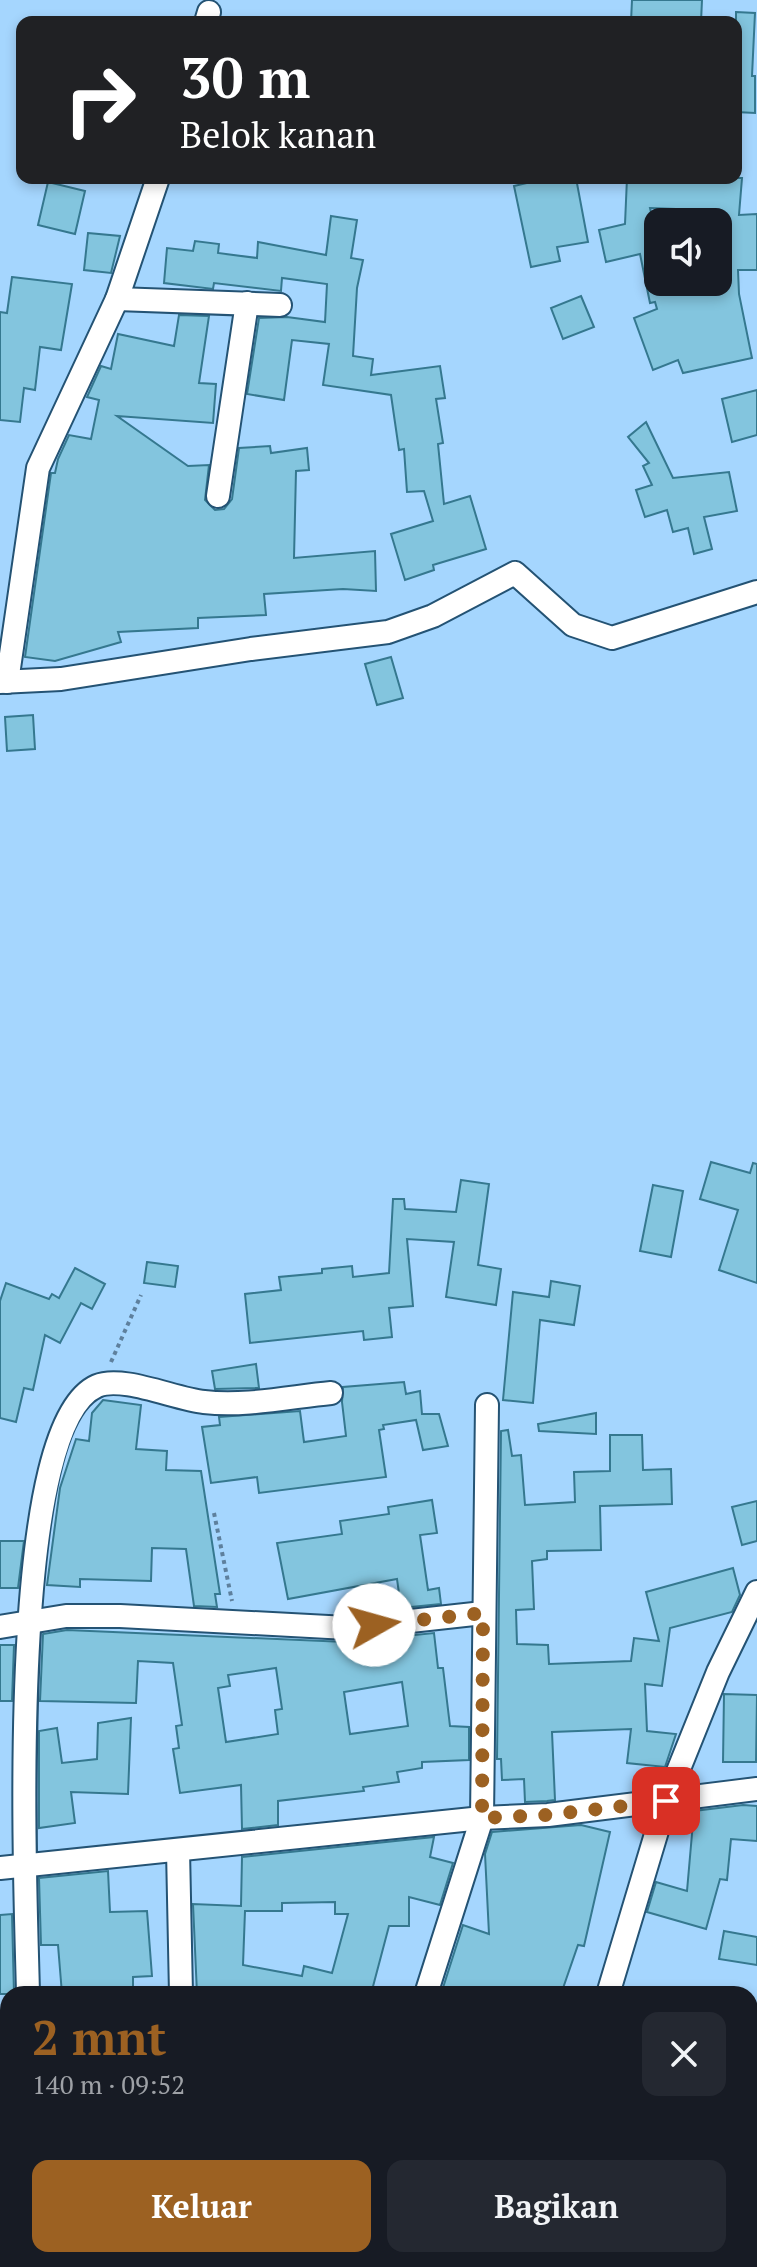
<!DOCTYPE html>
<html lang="id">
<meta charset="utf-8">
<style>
:root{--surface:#171b24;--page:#242831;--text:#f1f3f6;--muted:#9ea1a6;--accent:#9c6122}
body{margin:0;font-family:"PT Serif",serif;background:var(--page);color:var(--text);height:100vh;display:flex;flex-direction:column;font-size:30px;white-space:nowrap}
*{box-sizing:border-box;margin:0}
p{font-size:26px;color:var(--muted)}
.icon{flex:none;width:44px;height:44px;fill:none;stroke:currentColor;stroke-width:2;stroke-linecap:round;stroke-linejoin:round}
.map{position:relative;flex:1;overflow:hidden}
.side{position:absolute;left:0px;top:1986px;width:758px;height:282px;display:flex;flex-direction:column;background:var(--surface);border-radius:24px 24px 0 0;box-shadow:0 4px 12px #0003}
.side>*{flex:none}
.guide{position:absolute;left:16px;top:16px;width:726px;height:168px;border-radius:16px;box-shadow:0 4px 12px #0003;background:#202124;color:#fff;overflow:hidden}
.controls{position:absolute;left:644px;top:208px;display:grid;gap:16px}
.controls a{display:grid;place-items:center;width:88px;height:88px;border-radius:16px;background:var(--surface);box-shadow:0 4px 12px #0003;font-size:40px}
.pin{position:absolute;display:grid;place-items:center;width:68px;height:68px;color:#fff;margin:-34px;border-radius:16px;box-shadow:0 4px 12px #0006}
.me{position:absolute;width:88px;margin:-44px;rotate:83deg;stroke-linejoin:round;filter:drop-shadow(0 0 6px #0008)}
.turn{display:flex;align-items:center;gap:28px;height:168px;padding:0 32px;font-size:36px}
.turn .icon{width:104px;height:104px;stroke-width:2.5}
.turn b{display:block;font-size:56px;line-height:68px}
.round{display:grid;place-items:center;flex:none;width:84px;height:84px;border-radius:16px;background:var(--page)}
.overview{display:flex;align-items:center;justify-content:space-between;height:136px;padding:0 32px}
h1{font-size:48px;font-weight:700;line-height:60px;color:var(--accent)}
.cta{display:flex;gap:16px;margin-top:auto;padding:16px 32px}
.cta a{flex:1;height:92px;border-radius:16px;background:var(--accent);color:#fff;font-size:32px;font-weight:700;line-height:92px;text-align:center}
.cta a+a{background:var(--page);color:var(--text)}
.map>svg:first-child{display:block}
.building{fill:#83c5de;stroke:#35788f;stroke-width:2;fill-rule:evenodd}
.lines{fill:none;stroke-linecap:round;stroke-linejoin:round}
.street-casing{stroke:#245374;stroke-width:26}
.secondary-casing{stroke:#245374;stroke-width:34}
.path{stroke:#5e809d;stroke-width:4;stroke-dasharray:4 4;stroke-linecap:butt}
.street{stroke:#fff;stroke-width:22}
.secondary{stroke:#fff;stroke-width:30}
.route{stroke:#9c6122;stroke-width:14;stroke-dasharray:0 25.2}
</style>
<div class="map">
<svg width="757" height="2267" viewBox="0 0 757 2267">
<rect width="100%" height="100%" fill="#a5d6fe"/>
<g class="building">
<path d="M 632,0 L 702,0 L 701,22 L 631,22 Z"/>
<path d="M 736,12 L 755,13 L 752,76 L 755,76 L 755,113 L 736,112 Z"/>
<path d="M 548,178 L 576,178 L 588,242 L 557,247 L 560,261 L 531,267 L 514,186 Z"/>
<path d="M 627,178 L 742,178 L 739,215 L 757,214 L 757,270 L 738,270 L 739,294 L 752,358 L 683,373 L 678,360 L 653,370 L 634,318 L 657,309 L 655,302 L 650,303 L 640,254 L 606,262 L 599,230 L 625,224 ZM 650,208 L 701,210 L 701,215 L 710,216 L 709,222 L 718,222 L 718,282 L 658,282 L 658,243 Z"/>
<path d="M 48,182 L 85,191 L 75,234 L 38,225 Z"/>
<path d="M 331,216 L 357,220 L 351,258 L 363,260 L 357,288 L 353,356 L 373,359 L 371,375 L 440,366 L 445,398 L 436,399 L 443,443 L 438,444 L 444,504 L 470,496 L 486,549 L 433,565 L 434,570 L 405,580 L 391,534 L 433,521 L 424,491 L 407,492 L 404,449 L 399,450 L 391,395 L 323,385 L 329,344 L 292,340 L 284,400 L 247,394 L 259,318 L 287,317 L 325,322 L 327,284 L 282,278 L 281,291 L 214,283 L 213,289 L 164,283 L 167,248 L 193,251 L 195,241 L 219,244 L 218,253 L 257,258 L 258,242 L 326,255 Z"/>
<path d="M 88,233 L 120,236 L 111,273 L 84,270 Z"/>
<path d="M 12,277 L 72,284 L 61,350 L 40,347 L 35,390 L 24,388 L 20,422 L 0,420 L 0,312 L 7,313 Z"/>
<path d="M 581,296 L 594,327 L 563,339 L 551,308 Z"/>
<path d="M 179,315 L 209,316 L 199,383 L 216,384 L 213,423 L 117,416 L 188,466 L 209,465 L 205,500 L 215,510 L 224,509 L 232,499 L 239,448 L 270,446 L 271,453 L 307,448 L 309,470 L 296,471 L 294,558 L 375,551 L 376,591 L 343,589 L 264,594 L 266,615 L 198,618 L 198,628 L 118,632 L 121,642 L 55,661 L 25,657 L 51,473 L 55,473 L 58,459 L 69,435 L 91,439 L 99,400 L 87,397 L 101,366 L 111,369 L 118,334 L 174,346 Z"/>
<path d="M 757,390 L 757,435 L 732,442 L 722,399 Z"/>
<path d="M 646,422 L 673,478 L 729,472 L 737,511 L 704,517 L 712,549 L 694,554 L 688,528 L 673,532 L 667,510 L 645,517 L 636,490 L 652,485 L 643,466 L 649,463 L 628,437 Z"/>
<path d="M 391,657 L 403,698 L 377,705 L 365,664 Z"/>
<path d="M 33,715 L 35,749 L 7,751 L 5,717 Z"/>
<path d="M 711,1162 L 750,1173 L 753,1163 L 757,1164 L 757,1283 L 719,1270 L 738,1210 L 700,1199 Z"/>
<path d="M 461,1180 L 489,1184 L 478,1265 L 501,1269 L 496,1305 L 446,1297 L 454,1242 L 407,1239 L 413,1306 L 389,1308 L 392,1337 L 364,1340 L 363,1331 L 250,1343 L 245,1294 L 281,1290 L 279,1277 L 322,1273 L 322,1269 L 352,1266 L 353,1277 L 389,1273 L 393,1199 L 404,1199 L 405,1209 L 456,1212 Z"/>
<path d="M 653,1185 L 683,1191 L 671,1257 L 640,1251 Z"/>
<path d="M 147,1262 L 178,1266 L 175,1287 L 144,1283 Z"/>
<path d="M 75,1268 L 105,1284 L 92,1309 L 81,1303 L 60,1343 L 45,1335 L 33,1390 L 24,1388 L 16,1422 L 0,1418 L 0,1301 L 6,1283 L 49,1299 L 52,1294 L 59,1298 Z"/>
<path d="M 551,1281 L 580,1286 L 574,1325 L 540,1320 L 533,1403 L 503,1400 L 513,1292 L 549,1297 Z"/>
<path d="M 256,1364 L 259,1388 L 215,1389 L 212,1371 Z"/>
<path d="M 404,1382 L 406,1394 L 420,1391 L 422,1414 L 439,1414 L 448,1446 L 423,1450 L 416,1420 L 383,1425 L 384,1429 L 379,1430 L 386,1477 L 259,1493 L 257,1477 L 211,1483 L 202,1427 L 220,1425 L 219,1417 L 300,1411 L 304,1442 L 346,1436 L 342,1402 L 343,1387 Z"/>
<path d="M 103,1400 L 141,1405 L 136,1449 L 167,1451 L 166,1470 L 201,1471 L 220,1594 L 215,1594 L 217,1607 L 194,1606 L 186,1549 L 152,1548 L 151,1581 L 80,1579 L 80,1587 L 47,1585 L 60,1488 L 76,1439 L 89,1441 L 92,1413 Z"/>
<path d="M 596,1413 L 596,1434 L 539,1431 L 538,1424 Z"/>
<path d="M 508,1430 L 512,1456 L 521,1455 L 525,1505 L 575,1502 L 574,1472 L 610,1471 L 610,1435 L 642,1435 L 643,1470 L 671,1469 L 672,1504 L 600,1506 L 601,1550 L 547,1551 L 547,1559 L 532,1561 L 534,1609 L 516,1610 L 517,1644 L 548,1645 L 549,1664 L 631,1661 L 634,1638 L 659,1641 L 646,1592 L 733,1568 L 740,1595 L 732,1612 L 670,1628 L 662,1686 L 645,1684 L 647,1731 L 676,1734 L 665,1767 L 627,1763 L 631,1729 L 552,1732 L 555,1800 L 547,1801 L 525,1802 L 524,1779 L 502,1780 L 501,1759 L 497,1759 L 501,1431 Z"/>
<path d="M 432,1500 L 437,1533 L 420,1535 L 428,1590 L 439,1588 L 441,1604 L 401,1608 L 397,1579 L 288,1599 L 277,1543 L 342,1534 L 340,1521 L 389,1514 L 388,1507 Z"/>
<path d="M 757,1501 L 757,1541 L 742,1545 L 732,1507 Z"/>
<path d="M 0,1541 L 24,1541 L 18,1588 L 0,1588 Z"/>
<path d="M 67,1630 L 346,1642 L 434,1633 L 438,1668 L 443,1668 L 450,1726 L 469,1727 L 469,1760 L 422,1762 L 422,1768 L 397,1772 L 399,1782 L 363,1787 L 364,1791 L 278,1801 L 278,1825 L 242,1829 L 241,1785 L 180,1793 L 173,1749 L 179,1748 L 176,1726 L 182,1725 L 173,1663 L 138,1661 L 136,1703 L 40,1701 L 43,1634 ZM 276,1668 L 282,1709 L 275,1710 L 278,1734 L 226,1742 L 218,1688 L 230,1686 L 228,1675 ZM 402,1682 L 408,1726 L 350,1734 L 344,1692 Z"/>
<path d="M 0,1645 L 14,1645 L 12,1701 L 0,1701 Z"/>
<path d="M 724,1694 L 757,1695 L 756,1762 L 723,1762 Z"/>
<path d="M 131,1718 L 128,1794 L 71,1792 L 75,1823 L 39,1828 L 39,1731 L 57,1728 L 62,1763 L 97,1759 L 98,1723 Z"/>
<path d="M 743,1805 L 757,1806 L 757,1841 L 731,1839 L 727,1880 L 720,1879 L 706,1929 L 647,1912 L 656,1882 L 687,1891 L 694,1811 Z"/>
<path d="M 581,1825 L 610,1832 L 584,1946 L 578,1945 L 561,1994 L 441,1994 L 463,1925 L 489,1934 L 485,1854 L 492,1832 Z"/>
<path d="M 434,1837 L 430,1857 L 453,1863 L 440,1905 L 409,1897 L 409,1926 L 389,1926 L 371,1994 L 197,1994 L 193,1904 L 241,1906 L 242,1857 ZM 335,1902 L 335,1914 L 348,1914 L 332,1973 L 304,1966 L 302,1976 L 243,1965 L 245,1911 L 282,1911 L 282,1903 Z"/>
<path d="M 108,1871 L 110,1912 L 147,1911 L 152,1976 L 133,1977 L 133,1994 L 62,1994 L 58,1945 L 41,1945 L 39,1878 Z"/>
<path d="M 12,1914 L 14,1994 L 0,1994 L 0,1915 Z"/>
<path d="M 724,1931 L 757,1937 L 757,1965 L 719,1959 Z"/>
</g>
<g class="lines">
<defs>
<g id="street">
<path d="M 206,22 L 209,12"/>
<path d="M 117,299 L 280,305"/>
<path d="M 218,496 L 247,303"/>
<path d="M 0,682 L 61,679 L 251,649 L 388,632 L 433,616 L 515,573 L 573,625 L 612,638 L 757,592"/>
<path d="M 7,682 L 38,468 L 117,299 L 158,178"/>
<path d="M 0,1627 L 66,1616 L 120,1616 L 347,1628 L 483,1613"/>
<path d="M 178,1850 L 181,1994"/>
<path d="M 0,1868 L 482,1818 L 548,1815 L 757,1789"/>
<path d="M 28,1994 C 26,1895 4,1427 97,1386 C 122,1375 175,1399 204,1402 C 244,1407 290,1397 331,1393"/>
<path d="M 426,1994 L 482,1818 L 487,1405"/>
<path d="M 608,1994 L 666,1801 L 718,1672 L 757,1592"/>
<path d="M 34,2260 L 34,2267"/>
<path d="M 318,2267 L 321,2260"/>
<path d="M 525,2267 L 528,2260"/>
</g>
<g id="secondary">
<path d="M 0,2168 L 8,2167"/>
<path d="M 551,2260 L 570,2267"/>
</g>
</defs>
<use href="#street" class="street-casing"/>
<use href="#secondary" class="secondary-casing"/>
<g class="path">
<path d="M 111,1362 L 141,1295"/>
<path d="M 214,1513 L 232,1601"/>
</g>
<use href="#street" class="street"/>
<use href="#secondary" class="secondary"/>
</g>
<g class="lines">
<path class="route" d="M 374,1625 L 483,1613 L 482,1818 L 548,1815 L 666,1801"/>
</g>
</svg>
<div class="controls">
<a><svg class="icon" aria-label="sound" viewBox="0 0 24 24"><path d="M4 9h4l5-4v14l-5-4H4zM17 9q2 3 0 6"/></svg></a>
</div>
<div class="pin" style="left:666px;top:1801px;background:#d93025"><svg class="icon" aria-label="arrive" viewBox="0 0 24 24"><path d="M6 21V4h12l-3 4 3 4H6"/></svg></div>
<svg class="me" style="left:374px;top:1625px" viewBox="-20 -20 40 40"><circle r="19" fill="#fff"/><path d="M0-13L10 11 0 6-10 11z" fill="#9c6122"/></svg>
<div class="guide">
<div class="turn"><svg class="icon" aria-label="right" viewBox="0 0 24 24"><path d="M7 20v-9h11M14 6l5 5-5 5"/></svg><div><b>30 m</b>Belok kanan</div></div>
</div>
<section class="side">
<div class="overview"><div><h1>2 mnt</h1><p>140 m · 09:52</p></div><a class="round"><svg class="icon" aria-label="close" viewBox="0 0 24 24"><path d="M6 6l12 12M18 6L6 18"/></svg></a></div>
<div class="cta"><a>Keluar</a><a>Bagikan</a></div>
</section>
</div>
